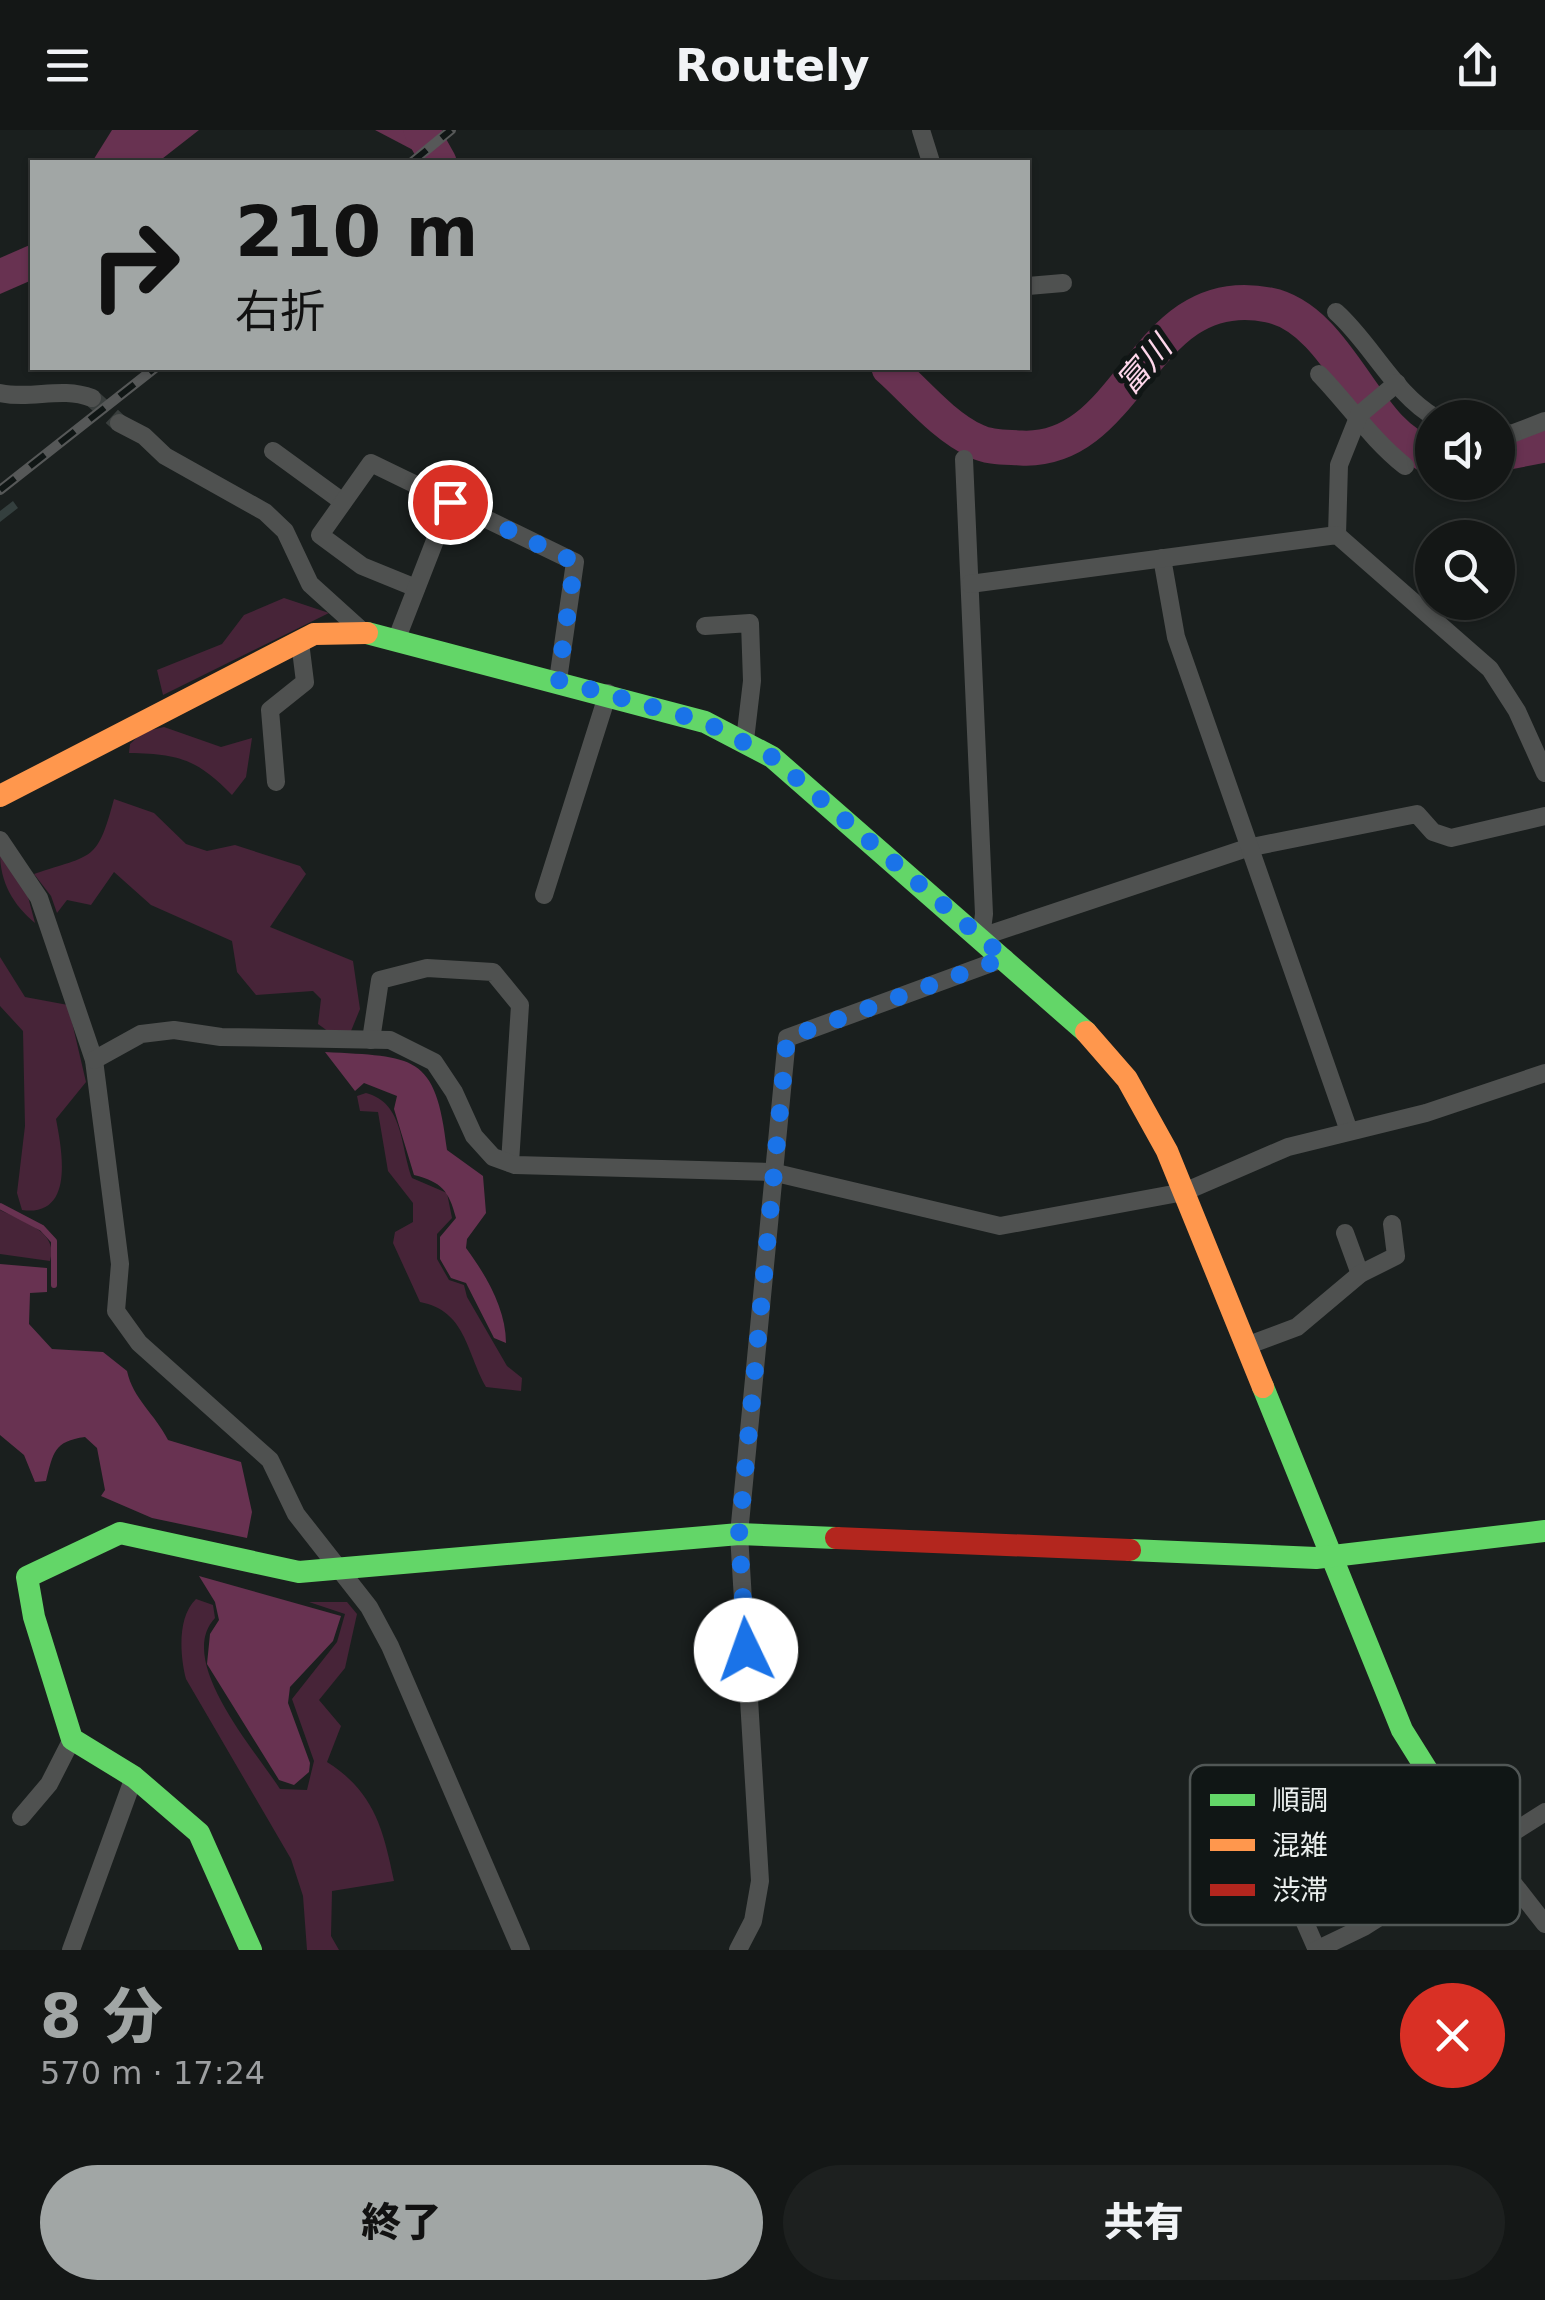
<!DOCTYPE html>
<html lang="ja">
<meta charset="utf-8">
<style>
:root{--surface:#141716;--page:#1d201f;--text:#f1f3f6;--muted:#9d9fa1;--line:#333635;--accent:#a1a6a5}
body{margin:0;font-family:"DejaVu Sans","Noto Sans JP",sans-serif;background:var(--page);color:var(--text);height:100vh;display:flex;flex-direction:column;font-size:38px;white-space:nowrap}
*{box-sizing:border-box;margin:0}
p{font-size:32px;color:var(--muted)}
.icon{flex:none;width:55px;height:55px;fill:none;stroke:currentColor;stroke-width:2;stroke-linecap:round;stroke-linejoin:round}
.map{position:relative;height:1820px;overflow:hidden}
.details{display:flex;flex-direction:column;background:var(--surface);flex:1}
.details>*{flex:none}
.hud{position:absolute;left:30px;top:30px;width:1000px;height:210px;border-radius:0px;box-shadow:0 2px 8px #0004,0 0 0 2px var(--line);background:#a1a6a5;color:#111;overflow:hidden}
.controls{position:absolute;left:1415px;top:270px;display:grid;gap:20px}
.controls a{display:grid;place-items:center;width:100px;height:100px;border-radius:50%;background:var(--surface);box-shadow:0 2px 8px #0004,0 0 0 2px var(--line);font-size:50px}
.pin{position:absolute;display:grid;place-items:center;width:85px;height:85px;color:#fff;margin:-42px;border:5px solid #fff;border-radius:50%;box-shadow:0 2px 10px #0007}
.me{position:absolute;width:110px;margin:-55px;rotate:357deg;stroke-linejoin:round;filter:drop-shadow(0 0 8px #0008)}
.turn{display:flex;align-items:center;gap:35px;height:210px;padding:0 40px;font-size:45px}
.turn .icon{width:130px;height:130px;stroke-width:2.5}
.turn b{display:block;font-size:70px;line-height:85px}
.round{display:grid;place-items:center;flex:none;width:105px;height:105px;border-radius:52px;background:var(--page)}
.overview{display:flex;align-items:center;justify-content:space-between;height:170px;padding:0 40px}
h1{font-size:60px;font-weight:800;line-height:75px;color:var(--accent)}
.button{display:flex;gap:20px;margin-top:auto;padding:20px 40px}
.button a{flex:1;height:115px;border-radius:60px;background:var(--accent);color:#111;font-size:40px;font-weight:800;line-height:115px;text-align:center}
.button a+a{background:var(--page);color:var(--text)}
header{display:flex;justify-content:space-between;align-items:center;height:130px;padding:0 40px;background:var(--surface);font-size:45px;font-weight:800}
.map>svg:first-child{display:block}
.green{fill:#472438}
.water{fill:#683251}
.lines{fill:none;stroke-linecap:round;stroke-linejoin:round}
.stream{stroke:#683251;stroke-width:6}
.river{stroke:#683251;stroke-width:35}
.building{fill:#343f3e}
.street-tunnel{stroke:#393e3d;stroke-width:18;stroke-dasharray:18 9;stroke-linecap:butt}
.street{stroke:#4f5150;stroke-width:18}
.fast{stroke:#63d668;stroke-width:22}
.slow{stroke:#ff974d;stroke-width:22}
.jam{stroke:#b3261e;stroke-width:22}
.rail-casing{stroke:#565858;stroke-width:10}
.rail{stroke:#101615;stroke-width:6;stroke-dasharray:19;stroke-linecap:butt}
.route{stroke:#1a73e8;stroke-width:18;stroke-dasharray:0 32.4}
.labels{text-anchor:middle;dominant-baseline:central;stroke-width:10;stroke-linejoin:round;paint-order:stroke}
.water-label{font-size:32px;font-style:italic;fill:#fed7eb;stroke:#101615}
.key{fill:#101615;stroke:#515756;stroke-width:2.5}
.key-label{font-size:28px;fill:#e9eeed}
</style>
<header><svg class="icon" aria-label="menu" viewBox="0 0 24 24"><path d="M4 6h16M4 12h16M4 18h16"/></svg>Routely<svg class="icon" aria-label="share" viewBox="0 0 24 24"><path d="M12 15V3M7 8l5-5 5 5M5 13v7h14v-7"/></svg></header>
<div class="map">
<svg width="1545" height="1820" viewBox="0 0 1545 1820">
<rect width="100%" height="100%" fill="#1a1f1e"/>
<g class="green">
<path d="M 284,468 L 329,483 L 163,565 L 157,540 L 222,514 L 244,485 Z"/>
<path d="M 164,597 L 221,617 L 252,608 L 246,647 L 232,665 C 197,629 179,624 129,623 L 130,614 L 143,602 Z"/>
<path d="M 114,669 L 154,683 L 186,714 L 207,721 L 235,715 L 300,736 L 306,744 L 270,797 L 353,831 L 360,879 L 351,901 L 329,902 L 318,894 L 321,869 L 313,861 L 256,865 L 237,842 L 232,811 L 151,775 L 114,742 L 91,775 L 67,770 L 57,783 L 51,766 L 34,744 C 94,724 97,732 114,669 Z"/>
<path d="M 0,723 L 27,763 L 35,793 C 13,775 0,752 0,723 Z"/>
<path d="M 0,827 L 25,867 L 68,875 L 86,952 L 56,989 C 62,1021 75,1087 22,1080 L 17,1063 L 25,996 L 23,901 L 0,876 Z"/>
<path d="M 366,963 C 404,973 400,1016 412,1048 L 447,1063 L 452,1088 L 437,1104 L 437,1129 L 449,1150 L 464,1155 L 467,1167 L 507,1236 L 522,1248 L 521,1261 L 486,1257 C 466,1221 466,1181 420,1172 L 393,1113 L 395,1102 L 413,1092 L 413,1073 L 388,1041 L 378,982 L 360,981 L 357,966 Z"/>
<path d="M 0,1080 C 21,1090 60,1102 50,1131 L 0,1124 Z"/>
<path d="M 196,1469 L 213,1475 L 215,1488 C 175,1530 255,1620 280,1659 L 307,1660 L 314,1631 L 292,1569 L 337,1512 L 345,1484 L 309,1472 L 347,1472 L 357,1484 L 345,1538 L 319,1570 L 341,1596 L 327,1632 C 374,1662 383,1698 394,1751 L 332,1761 L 331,1806 L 339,1820 L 307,1820 L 303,1766 L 291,1729 L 186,1549 C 180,1526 177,1487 196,1469 Z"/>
</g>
<g class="water">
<path d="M 112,0 L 199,0 L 158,32 L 92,32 Z"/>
<path d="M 375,0 L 443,0 L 415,21 Z"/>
<path d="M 32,114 L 32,150 L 0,164 L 0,128 Z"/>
<path d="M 325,922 C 414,927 436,923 447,1020 L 483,1046 L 486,1083 L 467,1109 L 466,1118 C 486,1145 506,1179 506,1213 L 494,1208 L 466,1153 L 451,1148 L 440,1129 L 440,1107 L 456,1088 C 449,1061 442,1052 414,1045 L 394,979 L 397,966 L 364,953 L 355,961 Z"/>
<path d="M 0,1134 L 47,1138 L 47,1162 L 30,1163 L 29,1194 L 52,1219 L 103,1222 L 127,1241 C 133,1269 155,1284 168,1310 L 241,1332 L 252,1382 L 247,1408 L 152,1388 L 101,1366 L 105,1360 L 97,1318 L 85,1307 C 54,1311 53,1323 46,1351 L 35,1352 L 24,1325 L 0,1305 Z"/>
<path d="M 199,1446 L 341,1486 L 333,1511 L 290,1557 L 288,1573 L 310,1633 L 309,1642 L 294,1655 L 279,1650 L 207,1534 L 210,1504 L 219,1490 L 215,1472 Z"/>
</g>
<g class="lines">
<path class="stream" d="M 0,1076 L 42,1098 L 54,1111 L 54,1155"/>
<g class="river">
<path d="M 421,0 L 439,32"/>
<path d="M 889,238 C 915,261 943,296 976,311 C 989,318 1006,317 1021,318 C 1133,324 1141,149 1269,175 C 1324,186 1353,259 1389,297 C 1402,311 1416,319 1432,328"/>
<path d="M 1498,324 L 1545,315"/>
</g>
</g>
<path class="building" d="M 13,371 L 18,378 L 0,392 L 0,381 Z"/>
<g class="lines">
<path class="street-tunnel" d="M 92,268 L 119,293"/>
<g class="street">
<path d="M 921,0 L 931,32"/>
<path d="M 1028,156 L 1063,153"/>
<path d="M 1336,182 C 1371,213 1394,264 1436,288"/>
<path d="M 1319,244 C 1348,274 1372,310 1405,336"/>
<path d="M 0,263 C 33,270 60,256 92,268"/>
<path d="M 119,293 L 144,306 L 165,326 L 265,382 L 285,401 L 310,454 L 362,501"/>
<path d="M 1498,304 L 1514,303 L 1545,291"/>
<path d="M 273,321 L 343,372"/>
<path d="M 964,329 L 984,784 L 981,807 L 1247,718 L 1417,684 L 1433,702 L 1451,708 L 1545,686"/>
<path d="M 1337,405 L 1339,335 L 1359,285 L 1397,253"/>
<path d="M 1162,428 L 1176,507 L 1349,1001"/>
<path d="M 970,454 L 1337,405 L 1490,539 L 1517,581 L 1545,643"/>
<path d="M 416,458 L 362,436 L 320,405 L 371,333 L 575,432 L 558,550"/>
<path d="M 705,496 L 750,493 L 752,551 L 745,610"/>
<path d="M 397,508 L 450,372"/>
<path d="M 276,652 L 270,580 L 305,552 L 300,512"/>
<path d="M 0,710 L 39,768 L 94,930 L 120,1134 L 116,1181 L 139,1213 L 270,1330 L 296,1384 L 369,1477 L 390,1516 L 521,1820"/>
<path d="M 544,765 L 608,563"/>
<path d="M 371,910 L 380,850 L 427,838 L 493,842 L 520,875 L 510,1033"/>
<path d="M 94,930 L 141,904 L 174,900 L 221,907 L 390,910 L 434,932 L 454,962 L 474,1006 L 493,1027 L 515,1035 L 772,1042 L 1000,1096 L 1184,1062 L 1288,1017 L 1426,983 L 1545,943"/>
<path d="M 1345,1103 L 1360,1144"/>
<path d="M 1246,1216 L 1297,1197 L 1360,1144 L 1396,1126 L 1392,1094"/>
<path d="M 1203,1673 L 1253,1674 L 1317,1820"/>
<path d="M 21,1687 L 49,1654 L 72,1609"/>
<path d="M 1487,1720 L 1545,1794"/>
<path d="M 71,1820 L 134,1647"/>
<path d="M 738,1820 L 753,1791 L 760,1751 L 739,1404 L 787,908 L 1005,828"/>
<path d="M 1316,1820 L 1364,1797 L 1545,1682"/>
</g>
<g class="fast">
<path d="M 367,503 L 705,592 L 772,627 L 1086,902"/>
<path d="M 1263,1257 L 1402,1600 L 1457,1688 L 1487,1720"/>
<path d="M 1130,1420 L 1316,1428 L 1545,1401"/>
<path d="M 251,1820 L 199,1703 L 134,1647 L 72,1609 L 34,1487 L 27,1447 L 120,1403 L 299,1442 L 739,1404 L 836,1408"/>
</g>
<g class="slow">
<path d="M 0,666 L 314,504 L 367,503"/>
<path d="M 1086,902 L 1127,949 L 1167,1021 L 1263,1257"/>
</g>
<path class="jam" d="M 836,1408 L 1130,1420"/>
<defs>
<g id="rail">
<path d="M 412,32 L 451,0"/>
<path d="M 0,360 L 155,238"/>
</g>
</defs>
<use href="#rail" class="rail-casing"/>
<use href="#rail" class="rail"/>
</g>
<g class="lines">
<path class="route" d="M 450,372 L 575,432 L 558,550 L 705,592 L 772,627 L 1005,828 L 787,908 L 739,1404 L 746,1520"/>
</g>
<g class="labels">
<g class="water-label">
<text transform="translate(1144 235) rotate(-49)">富川</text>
</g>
</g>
<rect x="1190" y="1635" width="330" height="160" rx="15" class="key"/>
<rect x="1210" y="1664" width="45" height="12" fill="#63d668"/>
<rect x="1210" y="1709" width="45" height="12" fill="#ff974d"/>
<rect x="1210" y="1754" width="45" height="12" fill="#b3261e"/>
<g class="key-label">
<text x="1272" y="1680">順調</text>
<text x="1272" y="1725">混雑</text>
<text x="1272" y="1770">渋滞</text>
</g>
</svg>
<div class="controls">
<a><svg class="icon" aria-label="sound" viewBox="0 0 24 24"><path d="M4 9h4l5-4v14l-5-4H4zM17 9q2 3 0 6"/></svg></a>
<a><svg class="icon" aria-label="search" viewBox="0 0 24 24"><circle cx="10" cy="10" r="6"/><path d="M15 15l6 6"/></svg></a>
</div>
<div class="pin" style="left:450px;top:372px;background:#d93025"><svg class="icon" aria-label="arrive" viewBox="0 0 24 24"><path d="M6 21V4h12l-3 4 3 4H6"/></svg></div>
<svg class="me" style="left:746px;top:1520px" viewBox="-20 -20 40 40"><circle r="19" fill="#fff"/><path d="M0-13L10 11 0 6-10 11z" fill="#1a73e8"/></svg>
<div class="hud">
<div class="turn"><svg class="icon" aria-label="right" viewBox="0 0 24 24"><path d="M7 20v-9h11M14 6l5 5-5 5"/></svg><div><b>210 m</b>右折</div></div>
</div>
</div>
<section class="details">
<div class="overview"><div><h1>8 分</h1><p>570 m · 17:24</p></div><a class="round" style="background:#d93025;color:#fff"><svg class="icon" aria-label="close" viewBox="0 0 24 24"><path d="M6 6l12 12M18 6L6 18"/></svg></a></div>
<div class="button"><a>終了</a><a>共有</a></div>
</section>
